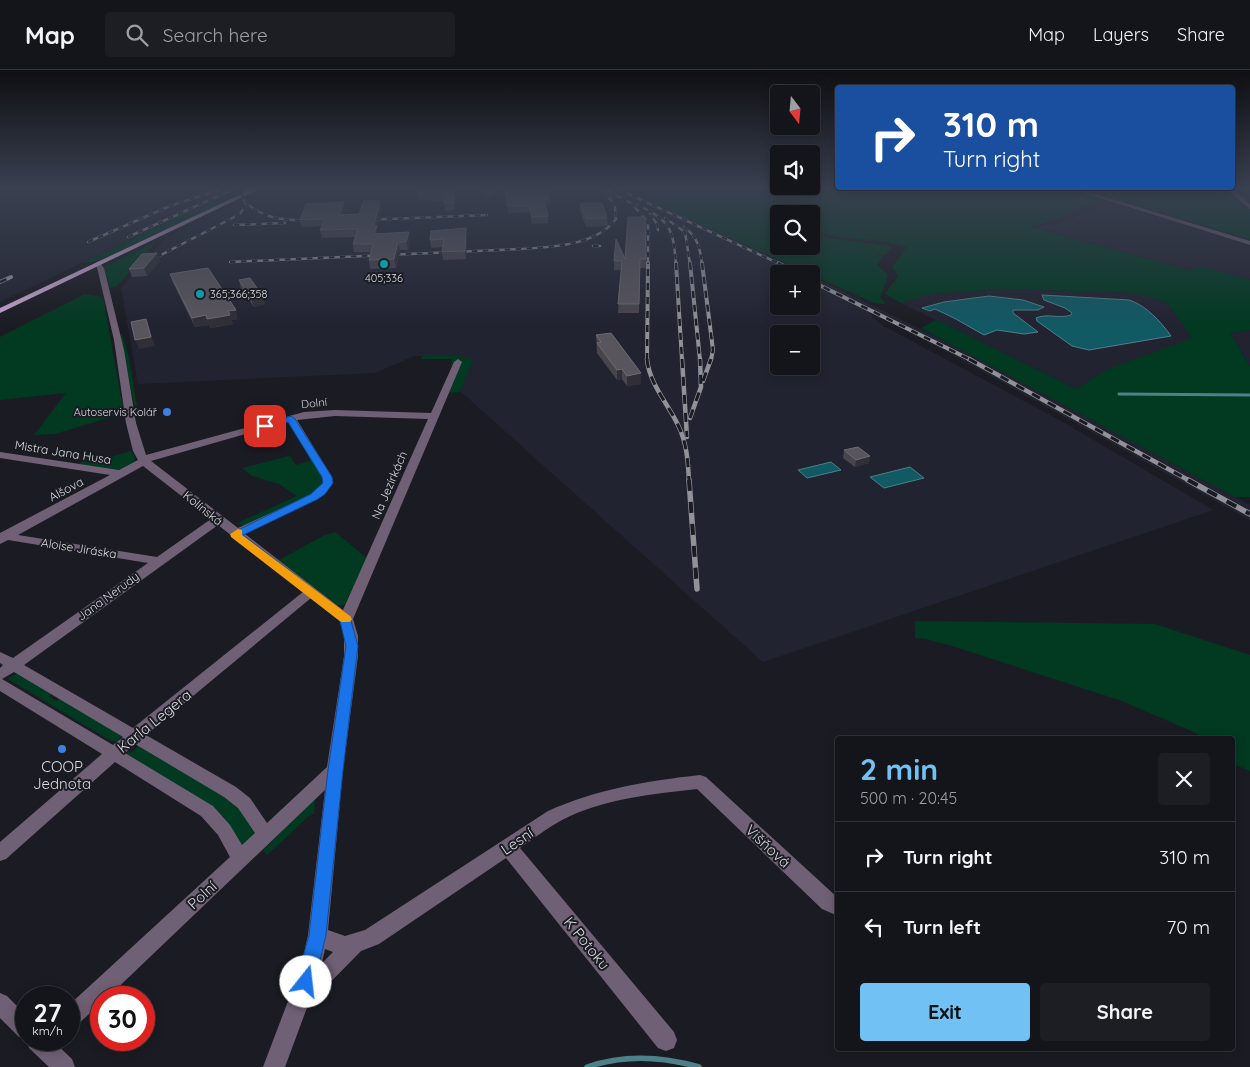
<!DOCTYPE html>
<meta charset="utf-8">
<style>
:root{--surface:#14151a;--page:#1d1e23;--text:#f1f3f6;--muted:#9d9fa2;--line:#333439;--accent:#71c1f5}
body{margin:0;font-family:Quicksand,sans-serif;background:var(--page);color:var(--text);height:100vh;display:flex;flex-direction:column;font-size:19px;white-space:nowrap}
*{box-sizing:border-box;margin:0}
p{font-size:16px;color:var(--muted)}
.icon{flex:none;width:28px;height:28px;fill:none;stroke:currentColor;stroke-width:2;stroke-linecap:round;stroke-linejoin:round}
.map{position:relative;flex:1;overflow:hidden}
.details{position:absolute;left:835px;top:666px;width:400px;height:315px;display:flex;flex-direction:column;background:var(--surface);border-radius:5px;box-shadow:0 2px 12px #0003,0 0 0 1px var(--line)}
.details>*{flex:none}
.banner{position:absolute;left:835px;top:15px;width:400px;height:105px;border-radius:5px;box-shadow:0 2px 12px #0003,0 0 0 1px var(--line);background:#1a4fa0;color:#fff;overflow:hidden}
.needle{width:32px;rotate:164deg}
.controls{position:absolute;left:770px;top:15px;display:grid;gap:10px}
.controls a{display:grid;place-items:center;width:50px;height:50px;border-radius:5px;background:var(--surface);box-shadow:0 2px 12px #0003,0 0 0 1px var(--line);font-size:25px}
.speed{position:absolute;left:15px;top:916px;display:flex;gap:10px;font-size:25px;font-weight:700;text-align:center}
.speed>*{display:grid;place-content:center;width:65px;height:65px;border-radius:50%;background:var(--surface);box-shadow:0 2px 12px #0003,0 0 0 1px var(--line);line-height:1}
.speed small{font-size:12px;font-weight:400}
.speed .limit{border:8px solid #d22;background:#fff;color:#111}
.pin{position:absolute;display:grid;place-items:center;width:42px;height:42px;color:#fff;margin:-21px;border-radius:10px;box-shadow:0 2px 8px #0006}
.me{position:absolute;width:55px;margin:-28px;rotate:16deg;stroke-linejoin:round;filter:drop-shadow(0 0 4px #0008)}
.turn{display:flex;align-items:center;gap:18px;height:105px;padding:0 25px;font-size:22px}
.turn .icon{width:65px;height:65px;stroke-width:2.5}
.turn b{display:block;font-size:35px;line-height:42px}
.round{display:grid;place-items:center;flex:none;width:52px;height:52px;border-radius:5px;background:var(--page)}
.summary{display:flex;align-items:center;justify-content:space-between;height:85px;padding:0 25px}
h1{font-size:30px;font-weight:800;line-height:38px;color:var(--accent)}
.primary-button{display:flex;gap:10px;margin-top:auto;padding:10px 25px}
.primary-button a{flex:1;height:58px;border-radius:5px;background:var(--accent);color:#111;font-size:20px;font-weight:800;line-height:58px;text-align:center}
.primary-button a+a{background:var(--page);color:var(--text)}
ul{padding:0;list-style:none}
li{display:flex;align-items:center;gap:15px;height:70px;padding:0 25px;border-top:1px solid var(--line)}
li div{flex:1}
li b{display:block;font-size:19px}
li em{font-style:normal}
header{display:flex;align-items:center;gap:30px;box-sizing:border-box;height:70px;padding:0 25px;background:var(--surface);border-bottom:1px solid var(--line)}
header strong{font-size:24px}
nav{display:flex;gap:28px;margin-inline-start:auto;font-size:18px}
.search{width:350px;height:45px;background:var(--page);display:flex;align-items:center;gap:12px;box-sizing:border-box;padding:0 18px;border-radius:5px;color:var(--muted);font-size:19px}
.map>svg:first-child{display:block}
.built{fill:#222331;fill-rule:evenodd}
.green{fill:#013921}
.water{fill:#115963;stroke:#4d8088}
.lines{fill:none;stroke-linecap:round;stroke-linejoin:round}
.stream-far1{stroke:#4d8088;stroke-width:3}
.stream{stroke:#4d8088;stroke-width:5.5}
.minor{fill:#706075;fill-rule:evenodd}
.major{fill:#c6a4d0;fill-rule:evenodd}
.rail-far3-casing{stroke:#919298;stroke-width:2.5}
.rail-far2-casing{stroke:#919298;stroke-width:4}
.rail-far1-casing{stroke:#919298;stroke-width:4.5}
.rail-casing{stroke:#919298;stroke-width:5.5}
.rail-far3{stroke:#1b1c23;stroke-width:2;stroke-dasharray:5.5;stroke-linecap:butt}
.rail-far2{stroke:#1b1c23;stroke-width:2.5;stroke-dasharray:7;stroke-linecap:butt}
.rail-far1{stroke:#1b1c23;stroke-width:3;stroke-dasharray:9;stroke-linecap:butt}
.rail{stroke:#1b1c23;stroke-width:4;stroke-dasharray:11;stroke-linecap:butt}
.wall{fill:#49454d}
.shaded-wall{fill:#302e36}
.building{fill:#59555d;stroke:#6d6a71}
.route{fill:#1a73e8;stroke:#114b97}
.slow{fill:#f59e0b}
.culture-dot{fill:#0f9aa8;stroke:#1b1c23;stroke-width:2}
.shop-dot{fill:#3f7fe0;stroke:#1b1c23;stroke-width:2}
.labels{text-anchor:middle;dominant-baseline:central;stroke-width:4;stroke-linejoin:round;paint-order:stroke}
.far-poi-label{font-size:11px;fill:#dadbe0;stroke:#1b1c23}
.far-street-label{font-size:11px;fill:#dadbe0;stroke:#1b1c23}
.street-label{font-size:12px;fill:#dadbe0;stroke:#1b1c23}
.near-street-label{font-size:15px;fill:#dadbe0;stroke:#1b1c23}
.near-poi-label{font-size:15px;fill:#dadbe0;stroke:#1b1c23}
</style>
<header>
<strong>Map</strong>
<div class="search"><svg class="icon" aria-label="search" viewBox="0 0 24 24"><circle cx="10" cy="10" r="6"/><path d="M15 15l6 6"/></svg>Search here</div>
<nav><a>Map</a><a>Layers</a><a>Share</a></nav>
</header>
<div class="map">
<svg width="1250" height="997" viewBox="0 0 1250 997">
<rect width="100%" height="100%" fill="#1b1c23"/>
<g class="built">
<path d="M 4,118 L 238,118 L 0,232 L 0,128 Z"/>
<path d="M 272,118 L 620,118 L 807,204 L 779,204 L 779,236 L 811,236 L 811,206 L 976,286 L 1250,435 L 1250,450 L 962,290 L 870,242 L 873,248 L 882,255 L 1063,352 L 1213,440 L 763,592 L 459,320 L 456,286 L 414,286 L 375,303 L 138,314 L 121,218 L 166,168 ZM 779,264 L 811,264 L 811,296 L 779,296 Z"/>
<path d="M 1112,133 L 1250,176 L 1250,210 L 1201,197 L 1190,200 L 1037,158 L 1042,155 L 1054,155 Z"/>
<path d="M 1004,219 L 1136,223 L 1168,233 L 1193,268 L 1076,319 L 901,233 L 931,224 Z"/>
<path d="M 1250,260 L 1250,296 L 1230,263 Z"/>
</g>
<g class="green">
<path d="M 238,118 L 254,118 L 100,190 L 80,194 Z"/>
<path d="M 620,118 L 742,118 L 785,132 L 793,137 L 794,144 L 779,144 L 779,176 L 811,176 L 811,162 L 827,168 L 890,176 L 891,178 L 884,185 L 873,184 L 883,186 L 877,195 L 888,205 L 880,228 L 885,232 L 884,234 L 874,233 Z"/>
<path d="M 748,118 L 1066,118 L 1103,129 L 1042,154 L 1027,156 L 1190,200 L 1201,196 L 1250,210 L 1250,260 L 1230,263 L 1250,296 L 1250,427 L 1235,427 L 921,258 L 937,250 L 1076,319 L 1106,300 L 1192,268 L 1168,233 L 1136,223 L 1004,219 L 931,224 L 901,233 L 885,224 L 898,206 L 892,197 L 907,177 C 876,166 841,173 811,158 L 811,144 L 802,144 L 800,133 Z"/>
<path d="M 1081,118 L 1223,118 L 1233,131 L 1250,141 L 1250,169 Z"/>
<path d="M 156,172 L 117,216 L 110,218 L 104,197 Z"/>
<path d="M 85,224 L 103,227 L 124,343 L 55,364 L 34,365 L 66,323 L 0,330 L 0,267 Z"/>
<path d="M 122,263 L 129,288 L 137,336 L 134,335 L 120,267 Z"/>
<path d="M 457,285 L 473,290 L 460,322 L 449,323 L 459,296 L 451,296 L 452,289 L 421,289 L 422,286 Z"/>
<path d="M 130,381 L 134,385 L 135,392 L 120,400 L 77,394 L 84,391 L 93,393 Z"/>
<path d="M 311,384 L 326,410 L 318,422 L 246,456 L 237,453 L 297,426 L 279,414 L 252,406 L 242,398 L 290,386 L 296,395 L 310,391 L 308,385 Z"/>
<path d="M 335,462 L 367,488 L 349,532 L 342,536 L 335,535 L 279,490 L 323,466 Z"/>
<path d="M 915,551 L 1155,554 L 1250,585 L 1250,701 L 1233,694 L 1232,669 L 1202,669 L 1198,664 L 1122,631 L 949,575 L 926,569 L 915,568 Z"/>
<path d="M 18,603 L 53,623 L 49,626 L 56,631 L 61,628 L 121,666 L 117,671 L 111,671 L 8,609 Z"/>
<path d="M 139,675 L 237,733 L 256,764 L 242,775 L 238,774 L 124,685 L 129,682 L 131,683 Z"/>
<path d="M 315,729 L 314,744 L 311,744 L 267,785 L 263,780 Z"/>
</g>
<g class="water">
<path d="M 1042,225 L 1129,230 C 1146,235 1161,252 1171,266 L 1089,280 L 1072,276 L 1037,251 L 1036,248 C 1046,243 1060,249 1071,245 L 1072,243 L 1065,238 L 1044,230 Z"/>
<path d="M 989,226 L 1023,230 L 1044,237 L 1038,240 L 1013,240 L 1013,243 L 1038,262 L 1024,264 L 997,260 L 984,265 L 954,248 L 935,239 L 930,241 L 922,238 L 944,232 Z"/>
<path d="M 831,392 L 841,400 L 807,408 L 798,400 Z"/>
<path d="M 910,397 L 924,408 L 884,418 L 870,407 Z"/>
</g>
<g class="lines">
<path class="stream-far1" d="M 1119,324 L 1250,325"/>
<path class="stream" d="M 587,997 C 625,984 661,986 699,997"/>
<g class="minor">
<path d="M 1068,118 L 1076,118 L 1250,171 L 1250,175 Z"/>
<path d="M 1231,118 L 1235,118 L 1237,122 L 1250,134 L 1250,139 L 1232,124 Z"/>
<path d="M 96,193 L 100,193 L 104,198 L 124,280 L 136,353 L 146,385 L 304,342 L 335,340 L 431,343 L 454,292 L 458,289 L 462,292 L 353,549 L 358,566 L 358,586 L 343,700 L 328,860 L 345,866 L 365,860 L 548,741 C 597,719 647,711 700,705 L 706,707 L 838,828 L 838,846 L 822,839 L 697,719 C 651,724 603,729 562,750 C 547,758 533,769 520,778 L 674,962 L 677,970 L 674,978 L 666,981 L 658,978 L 506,788 L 379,874 L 361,881 L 308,935 L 285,997 L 263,997 L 301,897 L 308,865 L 325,720 L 107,928 L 101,928 L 101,933 L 76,956 L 69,959 L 69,935 L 230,787 L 218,765 L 201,746 L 115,692 L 6,789 L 0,791 L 0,772 L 102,684 L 0,621 L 0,598 L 3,595 L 0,593 L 0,582 L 13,588 L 148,493 L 8,470 L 0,474 L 0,463 L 110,405 L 0,388 L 0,382 L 119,400 L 138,390 L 133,381 L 126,353 L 114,270 ZM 335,346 L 428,349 L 343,540 L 245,464 L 318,429 L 332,415 L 332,407 L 297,350 ZM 288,352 L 322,407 L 323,413 L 310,425 L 238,458 L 151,391 ZM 143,396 L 211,449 L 157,487 L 18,465 ZM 218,455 L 303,522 L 133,658 L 24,595 ZM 311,528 L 340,551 L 344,566 L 344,586 L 327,697 L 267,753 L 250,728 L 236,717 L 146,665 ZM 14,602 L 123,667 L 113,675 L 2,609 ZM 135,674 L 224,727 L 238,738 L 255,763 L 242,775 L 230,755 L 213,736 L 125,683 ZM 325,879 L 333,882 L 322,893 Z"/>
<path d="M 0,923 L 7,926 L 26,945 L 26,970 L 52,970 L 72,989 L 75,997 L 49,997 L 29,978 L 27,970 L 19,967 L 0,948 Z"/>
</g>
<path class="major" d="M 254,118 L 261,118 L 0,243 L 0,238 Z"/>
<defs>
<g id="rail-far3">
<path d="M 602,118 L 631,133 L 648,152 L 648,194"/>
<path d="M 622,121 L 780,194"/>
<path d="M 245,131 C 263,151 290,150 315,151"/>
<path d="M 638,135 C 671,151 673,159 676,194"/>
<path d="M 650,144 L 657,154 L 658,160"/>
<path d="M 665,148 L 685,162 L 690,194"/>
<path d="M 365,150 L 487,145"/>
<path d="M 234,155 L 285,153"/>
<path d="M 684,157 C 698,167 700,178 702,194"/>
<path d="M 128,167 L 236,118"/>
<path d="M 88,172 L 170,136 L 225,118"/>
<path d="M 593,176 L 600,176"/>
<path d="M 157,187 L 240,144 L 246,135 L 242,125 L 248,118"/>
<path d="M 230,192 L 520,179 C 551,177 596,176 616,149 L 615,137 L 604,120"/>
</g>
<g id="rail-far2">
<path d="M 676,193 L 682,290"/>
<path d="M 690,193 L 700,290"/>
<path d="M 702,193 L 713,280 L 711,290"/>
<path d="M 778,193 L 801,204"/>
<path d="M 811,211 L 971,290"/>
<path d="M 0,212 L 11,207"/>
<path d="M 647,290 L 648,193"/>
</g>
<g id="rail-far1">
<path d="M 647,289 C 649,313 668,334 678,355 C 687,373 688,392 689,411"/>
<path d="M 682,289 L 687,367"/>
<path d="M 969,289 L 1190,411"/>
<path d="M 703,311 L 711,289"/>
<path d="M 690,348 L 701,317 L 700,289"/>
</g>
<g id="rail">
<path d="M 689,410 L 697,519"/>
<path d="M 1188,410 L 1250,444"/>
</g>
</defs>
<use href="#rail-far3" class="rail-far3-casing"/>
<use href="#rail-far2" class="rail-far2-casing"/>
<use href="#rail-far1" class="rail-far1-casing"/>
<use href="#rail" class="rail-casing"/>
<use href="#rail-far3" class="rail-far3"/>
<use href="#rail-far2" class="rail-far2"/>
<use href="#rail-far1" class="rail-far1"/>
<use href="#rail" class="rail"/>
</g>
<g class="wall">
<path d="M 418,118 L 455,118 L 455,140 L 445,141 L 444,131 L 418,130 L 417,123 Z"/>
<path d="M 483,118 L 493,118 L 493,127 L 485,128 Z"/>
<path d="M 504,118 L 550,129 L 550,135 L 545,135 L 548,146 L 548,153 L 532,154 L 530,142 L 508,143 Z"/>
<path d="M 344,132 L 346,139 L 343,145 L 359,144 L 381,138 L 377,156 L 378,164 L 410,170 L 408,180 L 400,180 L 396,198 L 370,199 L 369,190 L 371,182 L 354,182 L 353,174 L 355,167 L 322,168 L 320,160 L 322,156 L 302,157 L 300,150 Z"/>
<path d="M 580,133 L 607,148 L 608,156 L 586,157 L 580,141 Z"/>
<path d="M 466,158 L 467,166 L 466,189 L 443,190 L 442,182 L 443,177 L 431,178 L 430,170 Z"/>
<path d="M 157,183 L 160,191 L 147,206 L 132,207 L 129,199 Z"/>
<path d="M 625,189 L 646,189 L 646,198 L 640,198 L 639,243 L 618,243 L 621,200 L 614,200 L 614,191 Z"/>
<path d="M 170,204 L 238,249 L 231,250 L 233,254 L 222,256 L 210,258 L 209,255 L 195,257 L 173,213 Z"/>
<path d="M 239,210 L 265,234 L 254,237 L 241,219 Z"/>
<path d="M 596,265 L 641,303 L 641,314 L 627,316 L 622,309 L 617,310 L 597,283 Z"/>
<path d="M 844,380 L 869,393 L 855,397 L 843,388 Z"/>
</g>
<g class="shaded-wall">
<path d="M 454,118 L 455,118 L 455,140 L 454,133 Z"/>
<path d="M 380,131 L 381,138 L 376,159 L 377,156 L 378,164 L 376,172 L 374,156 Z"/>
<path d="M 344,132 L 346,139 L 340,152 L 339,145 Z"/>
<path d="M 466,158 L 467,166 L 466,189 L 465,181 Z"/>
<path d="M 409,162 L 410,170 L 408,180 L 406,172 Z"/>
<path d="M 398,172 L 400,180 L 396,198 L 394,189 Z"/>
<path d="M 157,183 L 160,191 L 147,206 L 144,198 Z"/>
<path d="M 262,225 L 265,234 L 254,237 L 251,228 Z"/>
<path d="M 236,240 L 238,249 L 231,250 L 233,254 L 210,258 L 207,249 L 228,241 Z"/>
<path d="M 206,245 L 209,255 L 195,257 L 192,248 Z"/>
<path d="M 146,249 L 155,276 L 139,279 L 135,270 Z"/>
<path d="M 622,299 L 622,309 L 617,310 L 617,300 Z"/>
<path d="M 641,303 L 641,314 L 627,316 L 627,306 Z"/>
<path d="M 870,386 L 869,393 L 855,397 L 856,390 Z"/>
</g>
<g class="building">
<path d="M 418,118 L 454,118 L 454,133 L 444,133 L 445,123 L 417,123 Z"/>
<rect x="484" y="118" width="9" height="4"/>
<path d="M 505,118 L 547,118 L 550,129 L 544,129 L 548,146 L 532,147 L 530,136 L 508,136 Z"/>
<path d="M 364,131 L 380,131 L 374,156 L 377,156 L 374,164 L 409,162 L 406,172 L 398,172 L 394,189 L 369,190 L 373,174 L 353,174 L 358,159 L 320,160 L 325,149 L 300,150 L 306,134 L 344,132 L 339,145 L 359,144 Z"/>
<path d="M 580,133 L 602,133 L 607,148 L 586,149 Z"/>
<path d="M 628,147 L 645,147 L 646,189 L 640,189 L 639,234 L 618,234 L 622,191 L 614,191 L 616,169 L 625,189 Z"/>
<path d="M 466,158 L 465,181 L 442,182 L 444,169 L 430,170 L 431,161 Z"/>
<path d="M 157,183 L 144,198 L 129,199 L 142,184 Z"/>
<path d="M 208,198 L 236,240 L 228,241 L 230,245 L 219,247 L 207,249 L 206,245 L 192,248 L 170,204 Z"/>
<path d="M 250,208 L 262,225 L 251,228 L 239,210 Z"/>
<path d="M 146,249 L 151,267 L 135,270 L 131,252 Z"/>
<path d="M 611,263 L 641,303 L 627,306 L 622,299 L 617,300 L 597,273 L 601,272 L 596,265 Z"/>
<path d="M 858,377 L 870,386 L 856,390 L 844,380 Z"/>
</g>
<linearGradient id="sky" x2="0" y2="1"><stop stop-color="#0f0f13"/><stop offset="0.46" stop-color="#394050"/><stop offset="1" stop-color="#394050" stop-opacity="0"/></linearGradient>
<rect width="1250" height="257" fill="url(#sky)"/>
<path class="route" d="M 291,346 L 295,349 L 332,407 L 333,413 L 325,424 L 318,429 L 243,465 L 350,547 L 358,576 L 343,700 L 326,865 L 315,912 L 312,919 L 306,922 L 299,919 L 296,912 L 309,865 L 328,700 L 346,576 L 340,551 L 230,464 L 311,424 L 323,413 L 322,407 L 288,352 L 265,358 L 261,356 Z"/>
<path class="slow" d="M 238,459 L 242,460 L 242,465 L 350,546 L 352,549 L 350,552 L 341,552 L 231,467 L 230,464 Z"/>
<g class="culture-dot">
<circle cx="384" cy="194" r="5"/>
<circle cx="200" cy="224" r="5"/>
</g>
<g class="shop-dot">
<circle cx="167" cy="342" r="5"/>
<circle cx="62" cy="679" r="5"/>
</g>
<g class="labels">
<g class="far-poi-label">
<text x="384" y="208">405;336</text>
<text x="210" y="224" text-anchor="start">365;366;358</text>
<text x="157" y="342" text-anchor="end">Autoservis Kolář</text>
</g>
<g class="far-street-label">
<text transform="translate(314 333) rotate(-6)">Dolní</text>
</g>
<g class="street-label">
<text transform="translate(63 382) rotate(9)">Mistra Jana Husa</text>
<text transform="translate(389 415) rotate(-67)">Na Jezírkách</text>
<text transform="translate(66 419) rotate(-28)">Alšova</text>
<text transform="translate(203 438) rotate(39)">Kolínská</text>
<text transform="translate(79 478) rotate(9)">Aloise Jiráska</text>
<text transform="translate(108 526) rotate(-36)">Jana Nerudy</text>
</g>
<g class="near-street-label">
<text transform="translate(154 651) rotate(-39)">Karla Legera</text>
<text transform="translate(517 771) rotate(-34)">Lesní</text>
<text transform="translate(768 776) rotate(43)">Višňová</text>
<text transform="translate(202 825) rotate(-43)">Polní</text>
<text transform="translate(587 873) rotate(51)">K Potoku</text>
</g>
<g class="near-poi-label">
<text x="62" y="696">COOP<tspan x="62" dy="17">Jednota</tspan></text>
</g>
</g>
</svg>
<div class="controls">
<a><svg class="needle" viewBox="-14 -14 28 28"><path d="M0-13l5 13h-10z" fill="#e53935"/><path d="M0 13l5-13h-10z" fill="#9d9fa2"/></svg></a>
<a><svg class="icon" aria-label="sound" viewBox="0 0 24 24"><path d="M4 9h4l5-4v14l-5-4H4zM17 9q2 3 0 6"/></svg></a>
<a><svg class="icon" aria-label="search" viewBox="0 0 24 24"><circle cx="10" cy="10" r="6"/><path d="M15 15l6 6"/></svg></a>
<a>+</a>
<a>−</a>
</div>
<div class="speed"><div>27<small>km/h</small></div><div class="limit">30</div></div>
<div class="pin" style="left:265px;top:356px;background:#d93025"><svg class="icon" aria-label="arrive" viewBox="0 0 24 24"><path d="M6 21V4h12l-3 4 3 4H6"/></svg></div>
<svg class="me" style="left:306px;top:912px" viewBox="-20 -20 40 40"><circle r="19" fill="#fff"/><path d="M0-13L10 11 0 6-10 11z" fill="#1a73e8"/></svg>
<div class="banner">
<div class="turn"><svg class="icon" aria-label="right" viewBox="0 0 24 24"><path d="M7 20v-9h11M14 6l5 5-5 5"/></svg><div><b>310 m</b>Turn right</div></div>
</div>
<section class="details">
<div class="summary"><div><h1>2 min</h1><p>500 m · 20:45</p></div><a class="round"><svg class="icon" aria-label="close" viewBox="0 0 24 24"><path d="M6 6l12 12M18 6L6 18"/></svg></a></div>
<ul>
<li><svg class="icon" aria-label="right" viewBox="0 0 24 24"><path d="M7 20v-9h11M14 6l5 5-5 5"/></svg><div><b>Turn right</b></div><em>310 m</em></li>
<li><svg class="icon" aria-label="left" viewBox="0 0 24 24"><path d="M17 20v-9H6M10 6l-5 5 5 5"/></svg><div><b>Turn left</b></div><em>70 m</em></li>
</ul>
<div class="primary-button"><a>Exit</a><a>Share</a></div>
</section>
</div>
